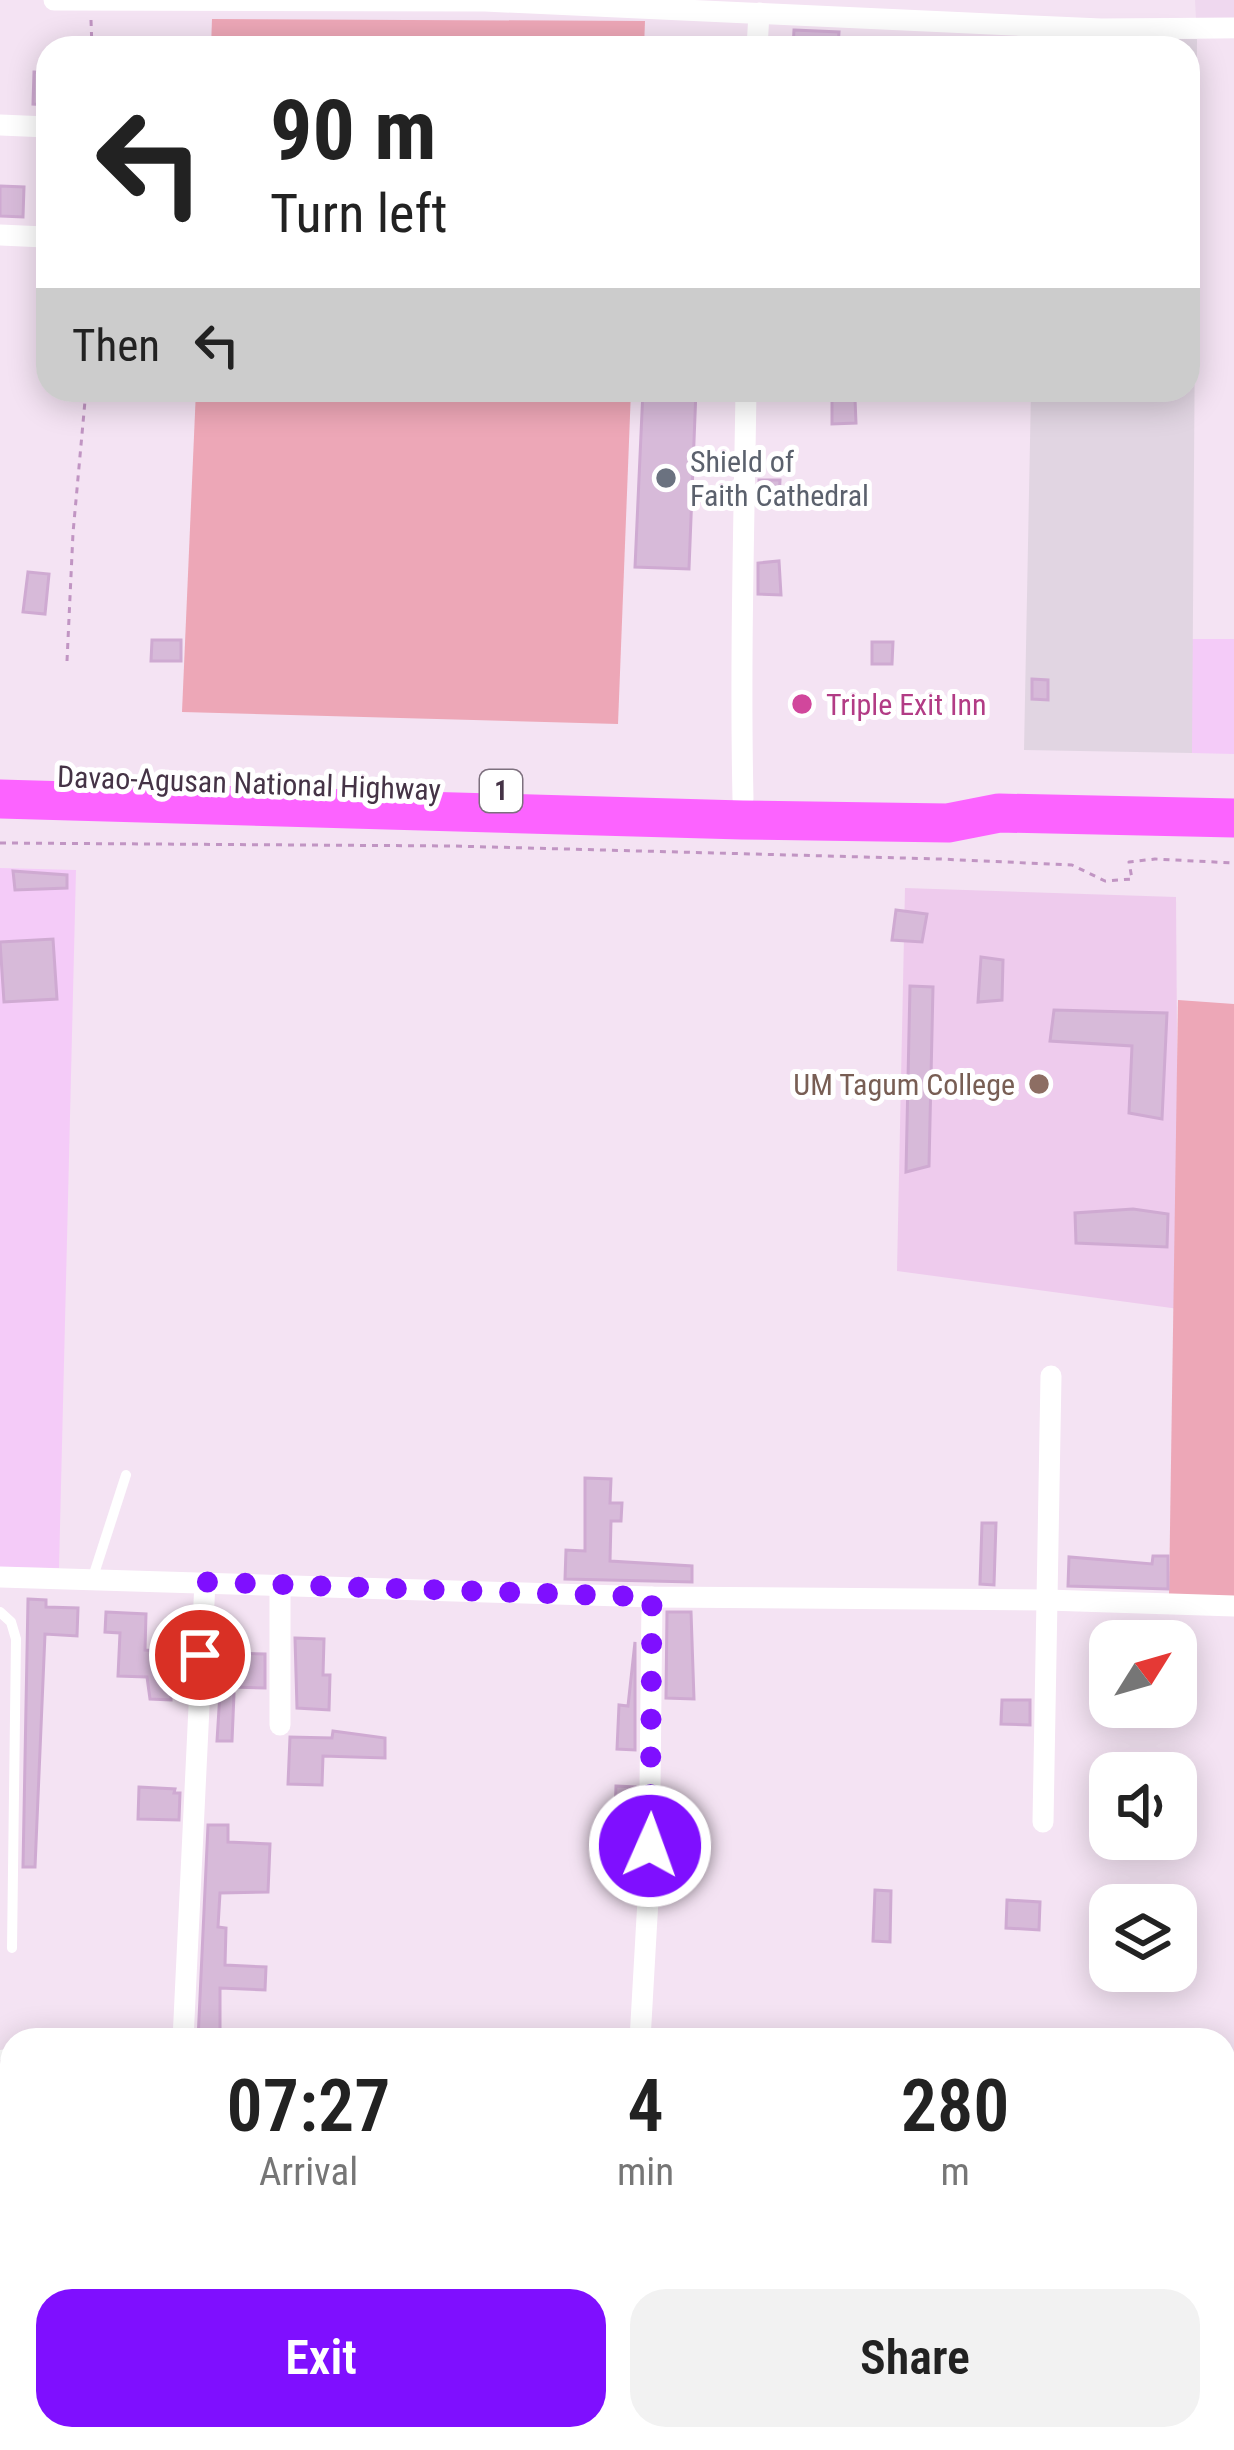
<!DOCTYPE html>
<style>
:root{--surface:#fff;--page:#f2f2f2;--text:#222;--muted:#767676;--accent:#7f0fff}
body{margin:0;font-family:"Roboto Condensed",sans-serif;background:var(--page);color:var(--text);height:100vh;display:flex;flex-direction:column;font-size:45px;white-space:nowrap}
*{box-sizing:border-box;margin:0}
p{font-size:39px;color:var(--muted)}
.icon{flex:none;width:66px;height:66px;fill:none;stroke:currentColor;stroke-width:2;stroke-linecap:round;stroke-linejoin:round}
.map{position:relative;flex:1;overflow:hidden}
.panel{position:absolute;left:0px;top:2028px;width:1236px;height:423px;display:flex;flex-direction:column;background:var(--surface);border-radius:36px 36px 0 0;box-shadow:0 6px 30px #0003}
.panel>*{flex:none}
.top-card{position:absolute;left:36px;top:36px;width:1164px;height:366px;border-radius:36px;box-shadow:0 6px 30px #0003;background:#fff;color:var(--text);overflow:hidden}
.needle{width:78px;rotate:53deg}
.controls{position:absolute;left:1089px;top:1620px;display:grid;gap:24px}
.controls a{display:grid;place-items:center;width:108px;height:108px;border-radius:24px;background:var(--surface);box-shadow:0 6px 30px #0003;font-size:60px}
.pin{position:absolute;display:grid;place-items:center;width:102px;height:102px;color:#fff;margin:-51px;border:6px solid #fff;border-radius:50%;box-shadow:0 3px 12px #0007}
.me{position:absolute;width:132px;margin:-66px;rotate:2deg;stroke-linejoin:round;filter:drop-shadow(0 0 9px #0008)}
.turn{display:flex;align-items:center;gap:42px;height:252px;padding:0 36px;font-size:54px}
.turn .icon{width:156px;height:156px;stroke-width:2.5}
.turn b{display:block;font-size:84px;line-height:102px}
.then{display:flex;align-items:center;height:114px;padding:0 36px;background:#0003;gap:24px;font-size:45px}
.eta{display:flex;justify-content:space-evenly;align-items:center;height:204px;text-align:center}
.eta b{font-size:72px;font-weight:600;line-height:84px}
.button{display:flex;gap:24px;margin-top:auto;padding:24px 36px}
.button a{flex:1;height:138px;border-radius:36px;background:var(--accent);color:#fff;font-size:48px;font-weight:600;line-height:138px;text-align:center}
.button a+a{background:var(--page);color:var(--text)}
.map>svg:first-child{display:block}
.residential{fill:#efd8ef}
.commercial{fill:#f4cbf8}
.industrial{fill:#e1d5e2}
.education{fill:#eecbed}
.green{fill:#eda7b7}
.building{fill:#d7bad9;stroke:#cfaad2;stroke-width:3}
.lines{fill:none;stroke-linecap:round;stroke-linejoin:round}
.path{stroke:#c195c3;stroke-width:3;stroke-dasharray:6 6;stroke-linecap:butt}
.lane{stroke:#fff;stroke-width:10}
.street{stroke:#fff;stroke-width:21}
.highway{stroke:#fc63ff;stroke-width:39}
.route{stroke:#7f0fff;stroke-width:21;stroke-dasharray:0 37.8}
.worship-dot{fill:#6b7280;stroke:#fff;stroke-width:4.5}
.hotel-dot{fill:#d1479c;stroke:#fff;stroke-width:4.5}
.education-dot{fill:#8d6e63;stroke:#fff;stroke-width:4.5}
.labels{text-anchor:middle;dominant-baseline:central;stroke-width:10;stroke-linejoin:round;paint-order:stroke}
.shield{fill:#fff;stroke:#7d707e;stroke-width:3}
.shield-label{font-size:27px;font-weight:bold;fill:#453346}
.worship-label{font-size:30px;fill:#5b616d;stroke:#fff;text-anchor:start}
.hotel-label{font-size:30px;fill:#b23c85;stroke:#fff;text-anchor:start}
.street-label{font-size:30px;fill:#453346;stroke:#fff}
.education-label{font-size:30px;fill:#785e54;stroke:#fff;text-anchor:end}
</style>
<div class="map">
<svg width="1234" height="2450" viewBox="0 0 1234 2450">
<rect width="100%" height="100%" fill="#f4e3f3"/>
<g class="residential">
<path d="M 1195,0 L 1234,0 L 1234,39 L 1197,39 Z"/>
<path d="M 1224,2322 L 1234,2323 L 1234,2450 L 814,2450 L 815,2439 L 1224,2439 Z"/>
</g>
<g class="commercial">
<path d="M 1191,639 L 1234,639 L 1234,754 L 1192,753 Z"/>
<path d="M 0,868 L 76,870 L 59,1568 L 0,1567 Z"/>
</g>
<path class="industrial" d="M 1038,36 L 1197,39 L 1192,753 L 1024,750 L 1031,390 L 1188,390 L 1188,48 L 1038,48 Z"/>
<path class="education" d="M 905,888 L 1176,897 L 1179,1309 L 897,1271 Z"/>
<g class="green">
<path d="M 212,19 L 645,21 L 644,48 L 211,48 Z"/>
<path d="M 196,390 L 631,390 L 618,724 L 182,712 Z"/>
<path d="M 1178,1000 L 1234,1004 L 1234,1597 L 1169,1595 Z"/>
</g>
<g class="building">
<path d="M 794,30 L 839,32 L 838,48 L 793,48 Z"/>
<path d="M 34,72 L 48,73 L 48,105 L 33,104 Z"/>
<path d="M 0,186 L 24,187 L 23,217 L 0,216 Z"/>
<path d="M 643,390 L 696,390 L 689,569 L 635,567 Z"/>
<path d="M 832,399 L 855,399 L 856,423 L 832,424 Z"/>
<path d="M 759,480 L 780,480 L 779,500 L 759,499 Z"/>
<path d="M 779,561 L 781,595 L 758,594 L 758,563 Z"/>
<path d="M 28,572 L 49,574 L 45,614 L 23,612 Z"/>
<path d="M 152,640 L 181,640 L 181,661 L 151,661 Z"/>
<path d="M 872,642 L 893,642 L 892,664 L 872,664 Z"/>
<path d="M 1032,679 L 1048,680 L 1048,700 L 1032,699 Z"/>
<path d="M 13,871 L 67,875 L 67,888 L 15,890 Z"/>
<path d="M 896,910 L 927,914 L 922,942 L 892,940 Z"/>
<path d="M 53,939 L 57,999 L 4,1002 L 0,942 Z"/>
<path d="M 981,957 L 1003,960 L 1002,1000 L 978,1002 Z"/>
<path d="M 910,986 L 933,987 L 929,1166 L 906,1172 Z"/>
<path d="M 1054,1010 L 1167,1013 L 1162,1119 L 1129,1113 L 1132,1046 L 1050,1041 Z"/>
<path d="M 1133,1209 L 1168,1214 L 1167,1247 L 1076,1243 L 1075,1213 Z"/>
<path d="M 585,1478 L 611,1479 L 610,1503 L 622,1503 L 621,1521 L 611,1521 L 610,1561 L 692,1566 L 692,1582 L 565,1579 L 566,1550 L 585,1551 Z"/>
<path d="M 982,1523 L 996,1523 L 994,1585 L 980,1584 Z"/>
<path d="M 1153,1556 L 1168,1556 L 1168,1589 L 1068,1586 L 1069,1557 L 1152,1564 Z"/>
<path d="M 28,1599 L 46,1600 L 46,1607 L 78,1608 L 77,1636 L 45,1634 L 35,1867 L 23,1867 Z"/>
<path d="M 106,1612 L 146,1614 L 145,1650 L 187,1652 L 185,1686 L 171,1685 L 171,1700 L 150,1699 L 147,1677 L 118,1676 L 120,1633 L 105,1632 Z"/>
<path d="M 667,1612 L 691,1612 L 694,1699 L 666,1698 Z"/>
<path d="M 295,1638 L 324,1639 L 323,1675 L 330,1675 L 329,1710 L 297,1708 Z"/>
<path d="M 635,1642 L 635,1750 L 617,1749 L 619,1705 L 628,1706 Z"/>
<path d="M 233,1653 L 265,1654 L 265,1688 L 232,1687 Z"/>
<path d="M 220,1693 L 234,1694 L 232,1741 L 217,1741 Z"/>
<path d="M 1002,1700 L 1030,1700 L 1030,1725 L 1001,1724 Z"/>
<path d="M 333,1731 L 385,1738 L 385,1758 L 323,1756 L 322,1785 L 288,1784 L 290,1737 L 332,1738 Z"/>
<path d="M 616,1786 L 635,1787 L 634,1843 L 614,1842 Z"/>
<path d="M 139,1787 L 175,1789 L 174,1793 L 180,1793 L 179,1820 L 138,1819 Z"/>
<path d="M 208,1825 L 228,1825 L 228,1842 L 270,1844 L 268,1892 L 220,1893 L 218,1927 L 226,1928 L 225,1965 L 266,1967 L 265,1990 L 220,1988 L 220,2040 L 198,2040 Z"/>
<path d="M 875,1890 L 891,1891 L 890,1942 L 873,1941 Z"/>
<path d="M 1007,1900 L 1040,1902 L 1039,1930 L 1006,1928 Z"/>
</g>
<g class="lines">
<g class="path">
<path d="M 91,20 L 92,48"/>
<path d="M 67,661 L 73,533 L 86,390"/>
<path d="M 0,843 L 453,846 L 940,859 L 1072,865 L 1105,881 L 1132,879 L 1129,862 L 1155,859 L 1234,863"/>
</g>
<g class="lane">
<path d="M 92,1580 L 126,1475"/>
<path d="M 0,1612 L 11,1622 L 16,1639 L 12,1948"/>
<path d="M 0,2055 L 7,2054"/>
</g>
<g class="street">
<path d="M 54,0 L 485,1 L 1101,29 L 1234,28"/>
<path d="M 757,48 L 759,13"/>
<path d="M 0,125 L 48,127"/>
<path d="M 0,235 L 45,237"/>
<path d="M 743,799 C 740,662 744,526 746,390"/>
<path d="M 0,1577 L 652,1597 L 1047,1600 L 1234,1606"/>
<path d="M 280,1584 L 280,1725"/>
<path d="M 1043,1822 L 1051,1376"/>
<path d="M 183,2040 L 205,1582"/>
<path d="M 640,2040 L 649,1882 L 652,1597"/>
<path d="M 1224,2362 L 1234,2362"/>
<path d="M 1031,2439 L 1234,2447"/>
<path d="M 855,2450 L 855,2439"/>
<path d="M 935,2450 L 935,2439"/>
</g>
<path class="highway" d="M 0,799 L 742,820 L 948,823 L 999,813 L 1234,818"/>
</g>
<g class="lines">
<path class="route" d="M 200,1655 L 205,1582 L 652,1597 L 650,1846"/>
</g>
<circle class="worship-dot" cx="666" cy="478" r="12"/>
<circle class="hotel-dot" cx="802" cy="704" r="12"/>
<circle class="education-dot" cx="1039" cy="1084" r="12"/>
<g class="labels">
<rect class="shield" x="480" y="770" width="42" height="42" rx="9"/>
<g class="shield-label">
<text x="501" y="791">1</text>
</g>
<g class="worship-label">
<text x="690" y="461">Shield of<tspan x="690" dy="34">Faith Cathedral</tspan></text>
</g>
<g class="hotel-label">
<text x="826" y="704">Triple Exit Inn</text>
</g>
<g class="street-label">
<text transform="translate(249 783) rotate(2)">Davao-Agusan National Highway</text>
</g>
<g class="education-label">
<text x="1015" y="1084">UM Tagum College</text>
</g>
</g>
</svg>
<div class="controls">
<a><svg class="needle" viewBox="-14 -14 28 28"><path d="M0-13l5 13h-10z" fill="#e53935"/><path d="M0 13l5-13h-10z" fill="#767676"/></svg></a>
<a><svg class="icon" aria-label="sound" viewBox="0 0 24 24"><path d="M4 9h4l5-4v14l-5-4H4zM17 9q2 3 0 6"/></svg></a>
<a><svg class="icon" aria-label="layers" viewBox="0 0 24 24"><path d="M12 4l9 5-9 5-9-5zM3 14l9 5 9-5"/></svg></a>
</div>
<div class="pin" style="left:200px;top:1655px;background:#d93025"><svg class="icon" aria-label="arrive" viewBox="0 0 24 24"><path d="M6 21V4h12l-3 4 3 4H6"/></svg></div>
<svg class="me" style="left:650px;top:1846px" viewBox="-20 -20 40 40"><circle r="17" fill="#7f0fff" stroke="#fff" stroke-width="3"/><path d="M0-11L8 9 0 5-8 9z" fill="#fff"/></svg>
<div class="top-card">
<div class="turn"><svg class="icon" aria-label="left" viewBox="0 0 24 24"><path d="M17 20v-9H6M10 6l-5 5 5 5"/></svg><div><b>90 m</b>Turn left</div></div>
<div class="then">Then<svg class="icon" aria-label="left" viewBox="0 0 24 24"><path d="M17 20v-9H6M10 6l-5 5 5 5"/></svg></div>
</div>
<section class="panel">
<div class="eta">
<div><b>07:27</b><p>Arrival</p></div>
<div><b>4</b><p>min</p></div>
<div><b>280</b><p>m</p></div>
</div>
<div class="button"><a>Exit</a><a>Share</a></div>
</section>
</div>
